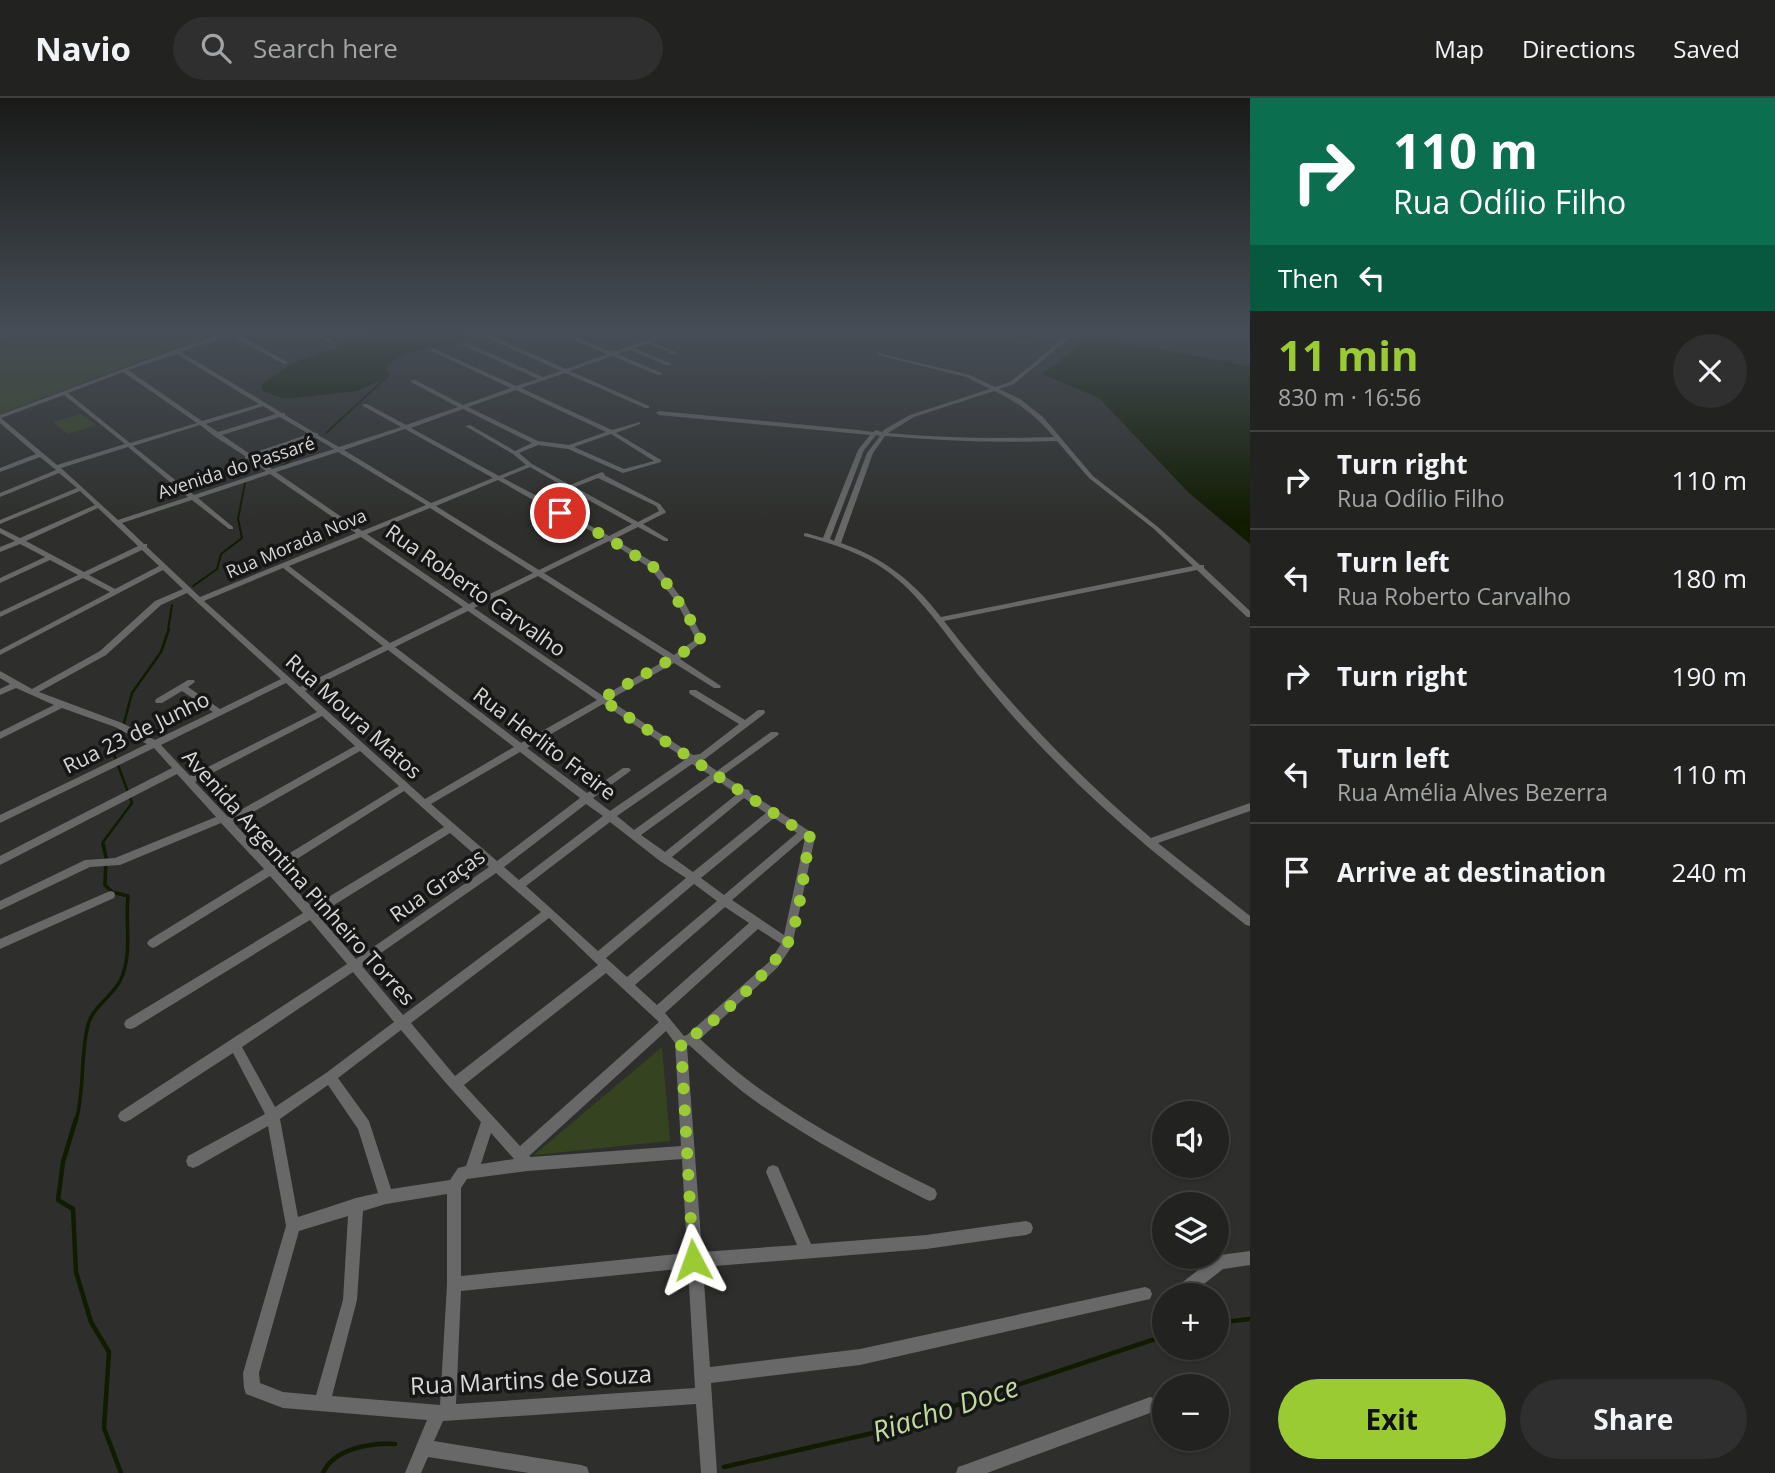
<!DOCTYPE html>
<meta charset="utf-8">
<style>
:root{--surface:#222321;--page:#2e2f2e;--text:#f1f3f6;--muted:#a2a4a5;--line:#3f403f;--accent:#9bcb33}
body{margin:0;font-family:"Open Sans",sans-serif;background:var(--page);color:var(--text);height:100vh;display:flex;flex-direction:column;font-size:26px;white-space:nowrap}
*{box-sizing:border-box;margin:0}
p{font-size:23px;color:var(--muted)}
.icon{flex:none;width:38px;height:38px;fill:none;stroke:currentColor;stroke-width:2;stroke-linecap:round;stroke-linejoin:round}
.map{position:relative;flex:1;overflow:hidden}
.side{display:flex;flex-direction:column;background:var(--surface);width:525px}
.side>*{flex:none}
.top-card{background:#0b6e4f;color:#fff;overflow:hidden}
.buttons{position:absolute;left:1152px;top:1003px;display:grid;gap:14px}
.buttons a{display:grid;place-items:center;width:77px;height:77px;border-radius:50%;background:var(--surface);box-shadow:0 2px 5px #0004,0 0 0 2px var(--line);font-size:35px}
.pin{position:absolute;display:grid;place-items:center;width:60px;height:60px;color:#fff;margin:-30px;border:4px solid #fff;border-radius:50%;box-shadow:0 2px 7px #0007}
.me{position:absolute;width:77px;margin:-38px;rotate:356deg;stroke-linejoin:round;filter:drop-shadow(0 0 5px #0008)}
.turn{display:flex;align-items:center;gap:24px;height:147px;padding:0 28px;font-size:32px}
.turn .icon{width:91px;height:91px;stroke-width:2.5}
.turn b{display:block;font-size:49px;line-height:60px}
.then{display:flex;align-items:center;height:66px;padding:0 28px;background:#0003;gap:14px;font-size:26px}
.round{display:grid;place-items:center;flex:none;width:74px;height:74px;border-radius:37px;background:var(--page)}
.head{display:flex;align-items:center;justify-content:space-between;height:119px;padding:0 28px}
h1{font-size:42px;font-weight:700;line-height:52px;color:var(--accent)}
.action{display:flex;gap:14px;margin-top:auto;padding:14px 28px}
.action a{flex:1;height:80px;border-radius:42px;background:var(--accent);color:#111;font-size:28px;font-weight:700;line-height:80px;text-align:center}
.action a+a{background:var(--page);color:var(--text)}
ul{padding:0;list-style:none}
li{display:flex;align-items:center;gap:21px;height:98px;padding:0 28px;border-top:2px solid var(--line)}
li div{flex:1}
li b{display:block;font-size:26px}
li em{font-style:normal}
header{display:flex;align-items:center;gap:42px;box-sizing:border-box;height:98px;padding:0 35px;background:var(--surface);border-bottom:2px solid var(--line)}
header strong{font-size:33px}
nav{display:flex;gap:38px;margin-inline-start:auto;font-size:24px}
.search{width:490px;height:63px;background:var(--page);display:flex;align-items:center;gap:18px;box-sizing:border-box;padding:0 24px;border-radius:38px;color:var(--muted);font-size:26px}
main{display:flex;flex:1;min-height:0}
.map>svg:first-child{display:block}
.green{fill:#364320}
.water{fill:#101b00}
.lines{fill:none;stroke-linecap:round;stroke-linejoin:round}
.stream-far3{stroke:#101b00;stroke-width:2}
.stream-far2{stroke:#101b00;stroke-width:2.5}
.stream-far1{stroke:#101b00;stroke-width:3.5}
.stream{stroke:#101b00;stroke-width:4.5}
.minor{fill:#676867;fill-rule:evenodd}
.route{stroke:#9bcb33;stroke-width:12;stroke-dasharray:0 21.6}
.labels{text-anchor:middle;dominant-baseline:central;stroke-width:7;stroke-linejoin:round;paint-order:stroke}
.far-street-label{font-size:18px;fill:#d7d7d6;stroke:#161616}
.street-label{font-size:21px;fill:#d7d7d6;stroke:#161616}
.near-street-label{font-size:24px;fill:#d7d7d6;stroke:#161616}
.near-water-label{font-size:28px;font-style:italic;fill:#c1da9a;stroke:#161616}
</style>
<header>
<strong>Navio</strong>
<div class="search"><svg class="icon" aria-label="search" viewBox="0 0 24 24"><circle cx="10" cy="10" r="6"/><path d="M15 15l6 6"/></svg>Search here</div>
<nav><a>Map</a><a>Directions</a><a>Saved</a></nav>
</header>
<main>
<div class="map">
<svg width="1250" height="1375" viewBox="0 0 1250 1375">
<rect width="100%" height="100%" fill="#2e2f2c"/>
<g class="green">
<path d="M 18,232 L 233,232 L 171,251 L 0,316 L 0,249 L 11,246 L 13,234 Z"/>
<path d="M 81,316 L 96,327 L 68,336 L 53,324 Z"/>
<path d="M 662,949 L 670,1043 L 534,1057 Z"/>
</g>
<g class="water">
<path d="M 368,232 L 477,232 C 468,235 461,241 452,245 C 431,253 400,250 386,271 L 390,278 L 357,293 L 292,300 L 282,300 L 263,293 L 261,287 L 293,265 L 333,251 Z"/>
<path d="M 1093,237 L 1102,241 L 1250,268 L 1250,446 L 1189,395 L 1099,300 L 1042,276 Z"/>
</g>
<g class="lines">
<g class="stream-far3">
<path d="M 1001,232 L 1036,243"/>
<path d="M 326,335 L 388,278"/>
<path d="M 283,368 L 318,341"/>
<path d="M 193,488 L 217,471 L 221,456 L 242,440 L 238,421 L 245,385"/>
<path d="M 168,532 L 172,507"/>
</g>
<g class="stream-far2">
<path d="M 124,625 L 132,595 L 161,554 L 169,531"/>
<path d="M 103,748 L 103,744 L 132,705 L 112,651 L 118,641"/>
</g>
<path class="stream-far1" d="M 76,1023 C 85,991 80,958 88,927 C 93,908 111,900 120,883 C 133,857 125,826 128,798 L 112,794 L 105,787 L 106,759 L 103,746"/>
<g class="stream">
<path d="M 76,1021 L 63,1064 L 58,1102 L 73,1111 L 76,1174 L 91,1224 L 109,1254 L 104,1330 L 121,1375"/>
<path d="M 1216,1225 L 1250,1221"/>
<path d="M 724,1369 L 873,1335 L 1164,1238"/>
<path d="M 323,1375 C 334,1350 371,1345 395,1346"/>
</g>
<g class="minor">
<path d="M 234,232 L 242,232 L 235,235 L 289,265 L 284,266 L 230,237 L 181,254 L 282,315 L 285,315 L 285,317 L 315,335 L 318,335 L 318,337 L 339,349 L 401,329 L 363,308 L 363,306 L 367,306 L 406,327 L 458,309 L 411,284 L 411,282 L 415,282 L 463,307 L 511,290 L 431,253 L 431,251 L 435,251 L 516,288 L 538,281 L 463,247 L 463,245 L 467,245 L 543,279 L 561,273 L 479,236 L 479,234 L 483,234 L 566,271 L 607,256 L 564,238 L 564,236 L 568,236 L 612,254 L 654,240 L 631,232 C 640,232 651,238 659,238 C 667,237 674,232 682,232 L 652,244 L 676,254 L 676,256 L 672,256 L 648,245 L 634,250 L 670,265 L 670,267 L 666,267 L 630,252 L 617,256 L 662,275 L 662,277 L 658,277 L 612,258 L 570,273 L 649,308 L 649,310 L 645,310 L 565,275 L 521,290 L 612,332 L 640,324 L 640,326 L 616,335 L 661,362 L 661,364 L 623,375 L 568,351 L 538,347 L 519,355 L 532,366 L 570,387 L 602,374 L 605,376 L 604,377 L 660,406 L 666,414 L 665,415 L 643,426 L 668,441 L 668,443 L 664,443 L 638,429 L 614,441 L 656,466 L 685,505 L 704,542 L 680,561 L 721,588 L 720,590 L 714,590 L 674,565 L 609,602 L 693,657 L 700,656 L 739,626 L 690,596 L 689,594 L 690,592 L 696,592 L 745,622 L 758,612 L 764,612 L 765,614 L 764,616 L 705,661 L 701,662 L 717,673 L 771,634 L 777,634 L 779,636 L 777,638 L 723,677 L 744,691 L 749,692 L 750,695 L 814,736 L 815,739 L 792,848 L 778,869 L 700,941 C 717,956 734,972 753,986 C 810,1028 872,1060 935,1091 L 937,1096 L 935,1101 L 930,1103 L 925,1101 C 862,1069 799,1036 743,994 C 724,979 707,963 689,947 L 687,948 L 702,1154 L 797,1147 L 766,1074 L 768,1069 L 773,1067 L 778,1069 L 811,1146 L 926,1137 L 1026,1123 L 1031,1125 L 1033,1130 L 1031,1135 L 1026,1137 L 926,1151 L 703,1169 L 710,1269 L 860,1251 L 1145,1189 L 1150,1191 L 1152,1196 L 1150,1201 L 860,1267 L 711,1285 L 717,1375 L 701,1375 L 696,1306 L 443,1323 L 434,1343 L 581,1367 L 587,1369 L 589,1375 L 529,1375 L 428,1359 L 421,1375 L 405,1375 L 427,1322 L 283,1310 L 246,1296 L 244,1290 L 243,1275 L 286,1128 L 268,1028 L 198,1068 L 193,1070 L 188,1068 L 186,1063 L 188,1058 L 265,1016 L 233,955 L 130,1022 L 125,1024 L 120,1022 L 118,1018 L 120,1014 L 347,866 L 310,822 L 134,930 L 130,931 L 126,930 L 124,926 L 126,922 L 303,815 L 270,778 L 157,848 L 153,850 L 149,848 L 147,845 L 149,842 L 264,771 L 221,725 L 120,767 L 90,769 L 0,812 L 0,803 L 85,762 L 115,760 L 216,719 L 177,676 L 0,767 L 0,758 L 172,670 L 154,650 L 0,725 L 0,717 L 147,646 L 115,629 L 62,610 L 0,641 L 0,634 L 54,607 L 16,590 L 0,597 L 0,591 L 10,586 L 0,580 L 0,573 L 32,591 L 100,553 L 155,503 L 183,491 L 163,472 L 0,557 L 0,552 L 110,494 L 83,480 L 0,519 L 0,514 L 78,477 L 50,462 L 0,485 L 0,480 L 45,459 L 20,446 L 0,454 L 0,449 L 15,443 L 0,435 L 0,430 L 20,440 L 95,407 L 80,393 L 0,426 L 0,422 L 77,390 L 59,375 L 0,399 L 0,395 L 56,372 L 40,359 L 0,374 L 0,370 L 36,356 L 0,325 L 0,317 L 174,252 ZM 177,256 L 259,306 L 202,323 L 128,272 ZM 123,274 L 197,325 L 130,345 L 68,295 ZM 516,292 L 606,334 L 569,347 L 538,343 L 468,309 ZM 64,297 L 125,346 L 57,367 L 1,320 ZM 263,308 L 276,316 L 218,334 L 206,326 ZM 463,311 L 532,345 L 515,353 L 470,327 L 465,328 L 513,356 L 526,367 L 499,378 L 411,330 ZM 280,319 L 309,336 L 250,356 L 222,337 ZM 200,327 L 214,338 L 245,358 L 245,360 L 248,361 L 266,373 L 194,397 L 133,348 ZM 405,331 L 493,380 L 431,405 L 344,352 ZM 611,336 L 654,363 L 624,371 L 574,349 ZM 314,339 L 334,351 L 272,371 L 254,359 ZM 128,349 L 188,399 L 118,422 L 61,370 ZM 338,354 L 426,407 L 362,433 L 276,374 ZM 530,369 L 565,389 L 539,399 L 503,380 ZM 270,376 L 356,435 L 200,499 L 147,449 L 147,446 L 144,446 L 122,425 L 192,402 L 229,431 L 233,431 L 233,429 L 198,400 ZM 598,380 L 656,408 L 659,413 L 638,424 L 575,389 ZM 498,382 L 533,402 L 534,404 L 538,404 L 604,440 L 539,472 L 436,408 ZM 570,392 L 632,426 L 609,438 L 544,402 ZM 98,410 L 138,448 L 84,474 L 26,443 ZM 430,410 L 533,475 L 469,506 L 367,436 ZM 361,439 L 463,509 L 390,545 L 289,468 ZM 609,443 L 650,470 L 677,505 L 696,541 L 674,557 L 544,475 ZM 142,452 L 159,468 L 115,491 L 89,477 ZM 283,470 L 383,548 L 300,589 L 204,503 ZM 538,478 L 668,561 L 603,598 L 474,510 ZM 187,495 L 281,581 L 220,611 L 188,589 L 195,584 L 194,582 L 188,582 L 156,601 L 155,603 L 156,605 L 162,605 L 182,593 L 213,614 L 155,642 L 122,625 L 39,594 L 106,557 L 161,507 ZM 468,513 L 597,602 L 521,645 L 395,549 ZM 388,552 L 514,649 L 425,701 L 305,593 ZM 286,585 L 317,614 L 190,678 L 161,647 ZM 603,606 L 686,661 L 610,713 L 593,700 L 629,674 L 631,672 L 629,670 L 623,670 L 587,695 L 527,650 ZM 322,618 L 355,648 L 228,719 L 195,684 ZM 360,653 L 399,688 L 272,766 L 234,725 ZM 520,654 L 580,700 L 497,763 L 431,706 ZM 692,666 L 710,677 L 634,732 L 617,718 ZM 717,682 L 737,696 L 665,754 L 641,737 ZM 404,693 L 444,729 L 312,809 L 278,773 ZM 744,700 L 766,715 L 693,774 L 672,759 ZM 586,706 L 603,718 L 519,782 L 504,769 ZM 774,720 L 797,735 L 724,797 L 701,780 ZM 610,724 L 660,763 L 686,780 L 598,853 L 526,788 ZM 450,735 L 489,769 L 356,861 L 318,817 ZM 804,740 L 805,740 L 784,837 L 732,802 ZM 496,775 L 541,814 L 403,917 L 362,868 ZM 694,786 L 717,803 L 627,879 L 606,860 ZM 725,809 L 749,825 L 657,907 L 635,887 ZM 549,820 L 598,867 L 455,978 L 411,925 ZM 758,831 L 781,846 L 770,863 L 687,937 L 684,938 L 665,915 ZM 353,874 L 394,924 L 326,975 L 275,1009 L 242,949 ZM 606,875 L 659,924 L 520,1048 L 464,987 ZM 401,932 L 445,984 L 481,1024 L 466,1068 L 458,1070 L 450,1082 L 391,1091 L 369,1023 L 338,980 ZM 666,933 L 675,945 L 681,1048 L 531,1059 L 529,1058 ZM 328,987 L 358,1031 L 378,1095 L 356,1100 L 298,1119 L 280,1021 ZM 491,1035 L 514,1061 L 481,1066 ZM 682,1061 L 687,1155 L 461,1178 L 461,1090 L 467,1081 L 528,1073 ZM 447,1096 L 447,1186 L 440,1307 L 332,1298 L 357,1202 L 363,1113 L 386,1106 ZM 348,1118 L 343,1202 L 316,1297 L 283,1294 L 260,1285 L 259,1275 L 299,1133 ZM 688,1170 L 695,1290 L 456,1306 L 461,1193 Z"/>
<path d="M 308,232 L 314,232 L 333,243 L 329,244 Z"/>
<path d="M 1068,232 L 1072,232 L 1072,238 L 1014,286 L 999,291 L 1020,301 L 1043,319 L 1093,378 L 1158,429 L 1200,467 L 1204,467 L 1204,470 L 1250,513 L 1250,519 L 1247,519 L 1197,472 L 944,523 C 1006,603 1074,675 1151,740 L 1250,705 L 1250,713 L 1158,745 L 1250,818 L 1250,828 L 1246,827 C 1180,776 1114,724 1056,664 C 1025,633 995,599 968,564 C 942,532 920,497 887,473 C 862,455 833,446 804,438 L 804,436 L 806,435 L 823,440 L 858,352 L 870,337 L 659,317 L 656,315 L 659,313 L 858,332 L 873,334 L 876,332 L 882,334 L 885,331 L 910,317 L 990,291 L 966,279 L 878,257 L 878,255 L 970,277 L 995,289 L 1010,284 L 1068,237 ZM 994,293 C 1021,306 1035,317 1054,339 C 999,341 943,340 888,335 L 914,319 ZM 876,337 L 880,338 L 867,355 L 834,443 L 830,441 L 864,352 ZM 885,338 C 943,343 1000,345 1057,343 L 1089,380 L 1154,431 L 1193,468 L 941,519 C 913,483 884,460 841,445 L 873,355 Z"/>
<path d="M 110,793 L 114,794 L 115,797 L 114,800 L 0,851 L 0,841 Z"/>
<path d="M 1250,1153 L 1250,1167 L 1223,1171 L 1190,1197 L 1179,1197 L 1177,1192 L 1179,1187 L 1215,1159 L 1220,1157 Z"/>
<path d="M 1150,1299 L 1156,1301 L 1158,1307 L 1156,1313 L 1150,1315 L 987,1375 L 956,1375 L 958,1369 L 964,1367 Z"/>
</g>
</g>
<linearGradient id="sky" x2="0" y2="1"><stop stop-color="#191a18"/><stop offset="0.55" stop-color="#464d56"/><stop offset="1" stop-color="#464d56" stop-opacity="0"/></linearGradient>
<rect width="1250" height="425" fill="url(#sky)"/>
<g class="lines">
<path class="route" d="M 560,415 L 608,440 L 658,472 L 700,537 L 700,542 L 696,547 L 601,601 L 810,739 C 804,768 801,814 790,840 C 780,865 706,935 681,944 L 693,1162"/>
</g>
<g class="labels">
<g class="far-street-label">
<text transform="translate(236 369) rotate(-18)">Avenida do Passaré</text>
<text transform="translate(296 445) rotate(-23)">Rua Morada Nova</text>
</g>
<g class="street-label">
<text transform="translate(476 492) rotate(35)">Rua Roberto Carvalho</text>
<text transform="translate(354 618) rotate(42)">Rua Moura Matos</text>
<text transform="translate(136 634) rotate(-26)">Rua 23 de Junho</text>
<text transform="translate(545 645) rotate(37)">Rua Herlito Freire</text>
<text transform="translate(299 779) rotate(48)">Avenida Argentina Pinheiro Torres</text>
<text transform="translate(437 787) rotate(-35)">Rua Graças</text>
</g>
<g class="near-street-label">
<text transform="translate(531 1281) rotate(-3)">Rua Martins de Souza</text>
</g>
<g class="near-water-label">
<text transform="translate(945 1310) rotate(-18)">Riacho Doce</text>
</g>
</g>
</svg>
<div class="buttons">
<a><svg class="icon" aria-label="sound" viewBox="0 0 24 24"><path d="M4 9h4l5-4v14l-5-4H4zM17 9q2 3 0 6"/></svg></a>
<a><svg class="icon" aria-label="layers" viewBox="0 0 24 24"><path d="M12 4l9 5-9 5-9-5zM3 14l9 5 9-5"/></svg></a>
<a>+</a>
<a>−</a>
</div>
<div class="pin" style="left:560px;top:415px;background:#d93025"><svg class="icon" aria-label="arrive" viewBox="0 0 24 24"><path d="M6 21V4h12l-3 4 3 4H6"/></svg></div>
<svg class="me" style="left:693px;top:1162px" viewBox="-20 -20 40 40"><path d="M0-17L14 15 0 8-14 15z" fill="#9bcb33" stroke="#fff" stroke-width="4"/></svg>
</div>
<section class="side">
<div class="top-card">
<div class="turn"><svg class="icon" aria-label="right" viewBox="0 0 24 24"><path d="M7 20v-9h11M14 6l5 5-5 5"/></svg><div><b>110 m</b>Rua Odílio Filho</div></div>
<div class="then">Then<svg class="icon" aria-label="left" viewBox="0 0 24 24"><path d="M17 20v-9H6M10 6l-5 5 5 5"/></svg></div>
</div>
<div class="head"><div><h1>11 min</h1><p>830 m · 16:56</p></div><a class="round"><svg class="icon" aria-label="close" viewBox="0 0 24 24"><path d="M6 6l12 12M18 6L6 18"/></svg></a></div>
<ul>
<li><svg class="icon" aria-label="right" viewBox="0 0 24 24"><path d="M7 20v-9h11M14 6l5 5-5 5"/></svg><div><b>Turn right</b><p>Rua Odílio Filho</p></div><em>110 m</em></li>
<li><svg class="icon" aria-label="left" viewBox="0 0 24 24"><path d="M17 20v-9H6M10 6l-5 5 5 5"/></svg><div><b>Turn left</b><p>Rua Roberto Carvalho</p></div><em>180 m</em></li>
<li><svg class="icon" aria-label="right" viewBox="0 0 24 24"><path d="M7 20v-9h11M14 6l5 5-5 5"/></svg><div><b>Turn right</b></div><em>190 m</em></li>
<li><svg class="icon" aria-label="left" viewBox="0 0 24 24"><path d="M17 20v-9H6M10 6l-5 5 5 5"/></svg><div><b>Turn left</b><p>Rua Amélia Alves Bezerra</p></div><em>110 m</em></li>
<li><svg class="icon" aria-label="arrive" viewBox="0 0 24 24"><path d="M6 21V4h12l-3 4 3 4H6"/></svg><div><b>Arrive at destination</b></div><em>240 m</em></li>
</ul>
<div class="action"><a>Exit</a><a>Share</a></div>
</section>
</main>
